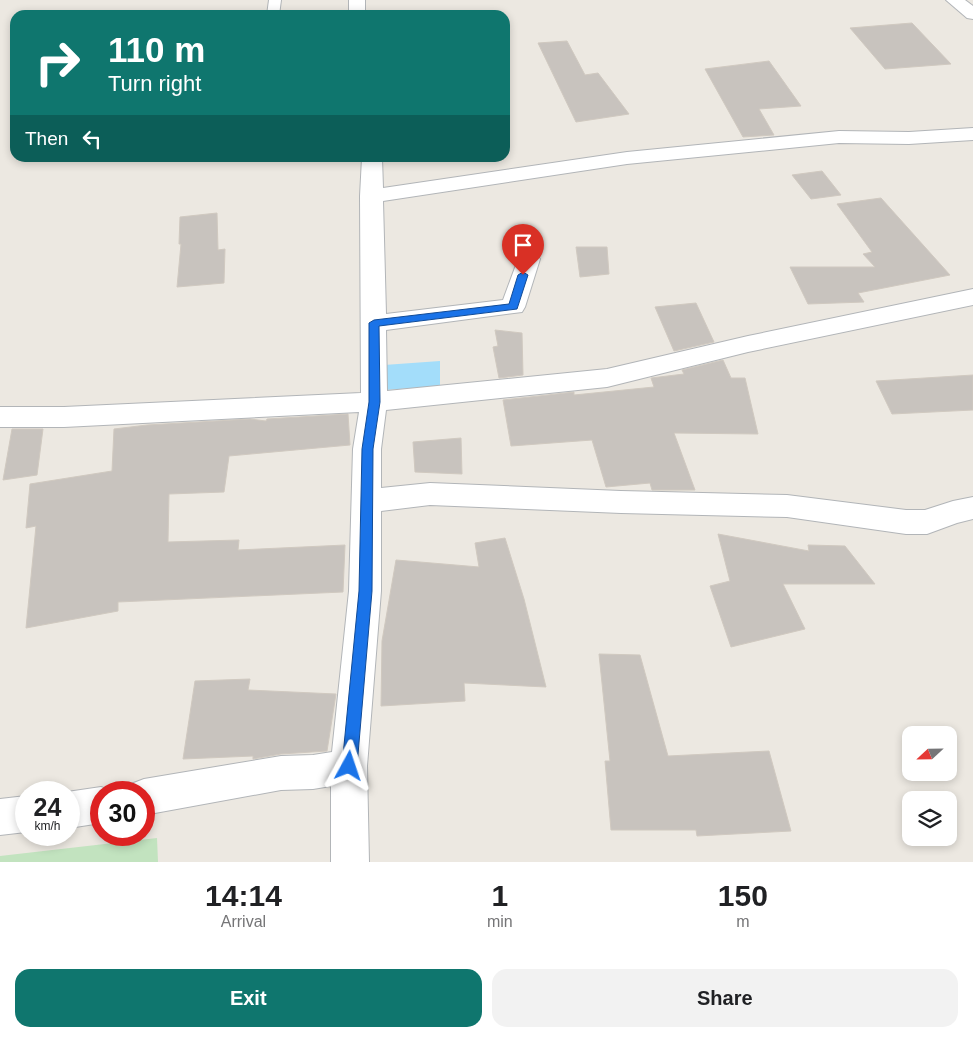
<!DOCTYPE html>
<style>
:root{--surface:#fff;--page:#f2f2f2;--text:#202124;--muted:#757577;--accent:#0f766e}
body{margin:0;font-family:Arial,sans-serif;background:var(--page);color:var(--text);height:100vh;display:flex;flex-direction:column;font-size:19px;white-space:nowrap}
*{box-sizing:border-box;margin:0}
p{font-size:16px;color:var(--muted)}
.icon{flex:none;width:28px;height:28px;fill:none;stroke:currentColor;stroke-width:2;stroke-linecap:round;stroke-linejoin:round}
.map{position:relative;height:862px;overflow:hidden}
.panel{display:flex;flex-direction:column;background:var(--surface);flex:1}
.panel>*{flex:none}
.hud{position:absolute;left:10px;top:10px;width:500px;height:152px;border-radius:15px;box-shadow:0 2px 8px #0003;background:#0f766e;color:#fff;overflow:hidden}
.needle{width:32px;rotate:248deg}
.tools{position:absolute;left:902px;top:726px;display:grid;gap:10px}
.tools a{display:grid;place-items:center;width:55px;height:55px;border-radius:10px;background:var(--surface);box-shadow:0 2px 8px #0003;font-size:25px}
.speed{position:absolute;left:15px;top:781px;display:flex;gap:10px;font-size:25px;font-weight:700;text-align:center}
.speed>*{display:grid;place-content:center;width:65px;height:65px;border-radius:50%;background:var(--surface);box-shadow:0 2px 8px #0003;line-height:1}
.speed small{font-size:12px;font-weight:400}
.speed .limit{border:8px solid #d22;background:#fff;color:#111}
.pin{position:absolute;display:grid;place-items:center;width:42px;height:42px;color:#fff;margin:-51px -21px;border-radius:50% 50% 50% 0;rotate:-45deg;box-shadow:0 0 5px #0007}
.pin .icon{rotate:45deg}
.me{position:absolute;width:55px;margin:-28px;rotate:5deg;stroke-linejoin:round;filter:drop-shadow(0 0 4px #0008)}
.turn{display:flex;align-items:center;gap:18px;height:105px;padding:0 15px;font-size:22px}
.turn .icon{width:65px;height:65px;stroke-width:2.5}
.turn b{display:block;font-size:35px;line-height:42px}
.then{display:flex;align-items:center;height:48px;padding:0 15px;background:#0003;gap:10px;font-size:19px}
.eta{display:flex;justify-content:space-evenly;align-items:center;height:85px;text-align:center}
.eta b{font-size:30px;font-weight:700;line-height:35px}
.button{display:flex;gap:10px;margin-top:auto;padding:10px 15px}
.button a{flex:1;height:58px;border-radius:15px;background:var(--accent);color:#fff;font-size:20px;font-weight:700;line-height:58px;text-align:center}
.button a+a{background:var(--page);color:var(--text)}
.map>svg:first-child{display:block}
.green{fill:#c2e3bf}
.water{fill:#a3ddfa}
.building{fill:#c8c3be;stroke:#d0c9c0}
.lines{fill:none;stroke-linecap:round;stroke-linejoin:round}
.lane-casing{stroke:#b2b5b8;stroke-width:2}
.street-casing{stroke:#b2b5b8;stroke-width:2}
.lane{fill:#fff;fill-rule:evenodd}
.street{fill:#fff;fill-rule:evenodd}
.route{fill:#1a73e8;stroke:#114b97}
</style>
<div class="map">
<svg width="973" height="862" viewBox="0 0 973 862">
<rect width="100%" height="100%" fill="#ece8e1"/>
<path class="green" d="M 157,838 L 158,862 L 0,862 L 0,856 Z"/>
<path class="water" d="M 440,361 L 440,386 L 385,390 L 384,365 Z"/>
<g class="building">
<path d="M 912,23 L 951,64 L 885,69 L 850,28 Z"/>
<path d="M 567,41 L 585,75 L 598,73 L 629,114 L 576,122 L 538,43 Z"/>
<path d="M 769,61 L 801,106 L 759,109 L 774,135 L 743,137 L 705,69 Z"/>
<path d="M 822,171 L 841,195 L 811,199 L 792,175 Z"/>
<path d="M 881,198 L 950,275 L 858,293 L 864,302 L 808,304 L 790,267 L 875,267 L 863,254 L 872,252 L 837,204 Z"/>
<path d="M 217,213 L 218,250 L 225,249 L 224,283 L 177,287 L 181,244 L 179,244 L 180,217 Z"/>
<path d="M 576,247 L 607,247 L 609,274 L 580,277 Z"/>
<path d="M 696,303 L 714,342 L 674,351 L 655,307 Z"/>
<path d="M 495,330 L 522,333 L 523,375 L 499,378 L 493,347 L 498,346 Z"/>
<path d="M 723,360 L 731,378 L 745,378 L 758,434 L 674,433 L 695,490 L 652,490 L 650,483 L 606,487 L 592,440 L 511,446 L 503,400 L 574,392 L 574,395 L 654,387 L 651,378 L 684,374 L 682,370 Z"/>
<path d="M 973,375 L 973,410 L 892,414 L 876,381 Z"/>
<path d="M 348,414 L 350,445 L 229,456 L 224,492 L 169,494 L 168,542 L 239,540 L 238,550 L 345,545 L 343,592 L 118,602 L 118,611 L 26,628 L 36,526 L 26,528 L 30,484 L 112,471 L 114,429 L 147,425 L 250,419 L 266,421 L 267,419 Z"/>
<path d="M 12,429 L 43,429 L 37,475 L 3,480 Z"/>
<path d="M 461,438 L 462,474 L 415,472 L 413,442 Z"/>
<path d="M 718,534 L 809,551 L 808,545 L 845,546 L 875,584 L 783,584 L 805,629 L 731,647 L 710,586 L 730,581 Z"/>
<path d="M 505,538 L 524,599 L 546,687 L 464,683 L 465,701 L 381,706 L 382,641 L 396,560 L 479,567 L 475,543 Z"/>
<path d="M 599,654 L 640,655 L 668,756 L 769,751 L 791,831 L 697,836 L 696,830 L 611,830 L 605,761 L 610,761 Z"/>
<path d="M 250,679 L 248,690 L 336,694 L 327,751 L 281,754 L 253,759 L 253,756 L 183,759 L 195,681 Z"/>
</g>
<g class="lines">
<defs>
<path id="lane" d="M 269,0 L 281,0 L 279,15 L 267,15 Z"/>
<g id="street">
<rect x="349" y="0" width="16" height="15"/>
<path d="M 946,0 L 965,0 L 973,6 L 973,19 L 967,18 Z"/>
<path d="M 973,128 L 973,140 L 909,144 L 839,143 L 627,164 L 383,201 L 386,314 L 503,300 L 520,254 L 528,252 L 536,254 L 540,259 L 525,307 L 522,312 L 386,330 L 387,391 L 607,369 L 748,336 L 973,289 L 973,305 L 748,352 L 607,387 L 386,410 L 381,449 L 381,488 L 430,483 L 621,491 L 787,495 L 906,510 L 925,510 L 953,501 L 973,497 L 973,519 L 957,523 L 927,534 L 906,534 L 787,517 L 621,513 L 430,505 L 381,511 L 381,591 L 367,766 L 369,862 L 331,862 L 331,786 L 313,789 L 281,790 L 144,815 L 144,792 L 127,792 L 131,784 L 144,779 L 281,756 L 313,755 L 332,752 L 349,591 L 353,449 L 359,412 L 64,427 L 0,427 L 0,407 L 64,407 L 361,393 L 360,196 L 362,158 L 382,158 L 383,188 L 627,152 L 839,131 L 909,132 Z"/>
<path d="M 101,787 L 114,792 L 101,792 L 101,823 L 69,828 L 69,792 L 67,792 Z"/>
<path d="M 26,796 L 26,832 L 0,835 L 0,799 Z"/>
</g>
</defs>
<use href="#lane" class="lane-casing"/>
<use href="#street" class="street-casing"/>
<use href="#lane" class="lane"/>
<use href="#street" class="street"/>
</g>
<path class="route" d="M 523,272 L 528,275 L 517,309 L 379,326 L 380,402 L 373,449 L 372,591 L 357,766 L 354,771 L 349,773 L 344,771 L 342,766 L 359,591 L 362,449 L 369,402 L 369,323 L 374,320 L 509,304 L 518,275 Z"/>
</svg>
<div class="tools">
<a><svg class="needle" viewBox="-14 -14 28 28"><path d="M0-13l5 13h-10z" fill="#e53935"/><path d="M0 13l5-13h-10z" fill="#757577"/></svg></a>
<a><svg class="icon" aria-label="layers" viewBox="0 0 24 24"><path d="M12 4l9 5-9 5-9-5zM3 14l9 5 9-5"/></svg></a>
</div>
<div class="speed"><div>24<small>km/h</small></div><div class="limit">30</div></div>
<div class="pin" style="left:523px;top:275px;background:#d93025"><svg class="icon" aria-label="arrive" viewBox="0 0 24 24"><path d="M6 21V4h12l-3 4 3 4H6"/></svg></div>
<svg class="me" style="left:349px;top:766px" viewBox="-20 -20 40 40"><path d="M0-17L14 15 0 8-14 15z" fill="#1a73e8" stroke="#fff" stroke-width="4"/></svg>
<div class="hud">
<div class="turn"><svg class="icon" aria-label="right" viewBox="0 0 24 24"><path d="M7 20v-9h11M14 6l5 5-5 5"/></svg><div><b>110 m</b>Turn right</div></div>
<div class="then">Then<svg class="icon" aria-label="left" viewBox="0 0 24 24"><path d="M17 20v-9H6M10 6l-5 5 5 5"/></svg></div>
</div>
</div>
<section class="panel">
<div class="eta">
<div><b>14:14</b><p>Arrival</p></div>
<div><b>1</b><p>min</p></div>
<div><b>150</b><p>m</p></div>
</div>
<div class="button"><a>Exit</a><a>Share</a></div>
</section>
